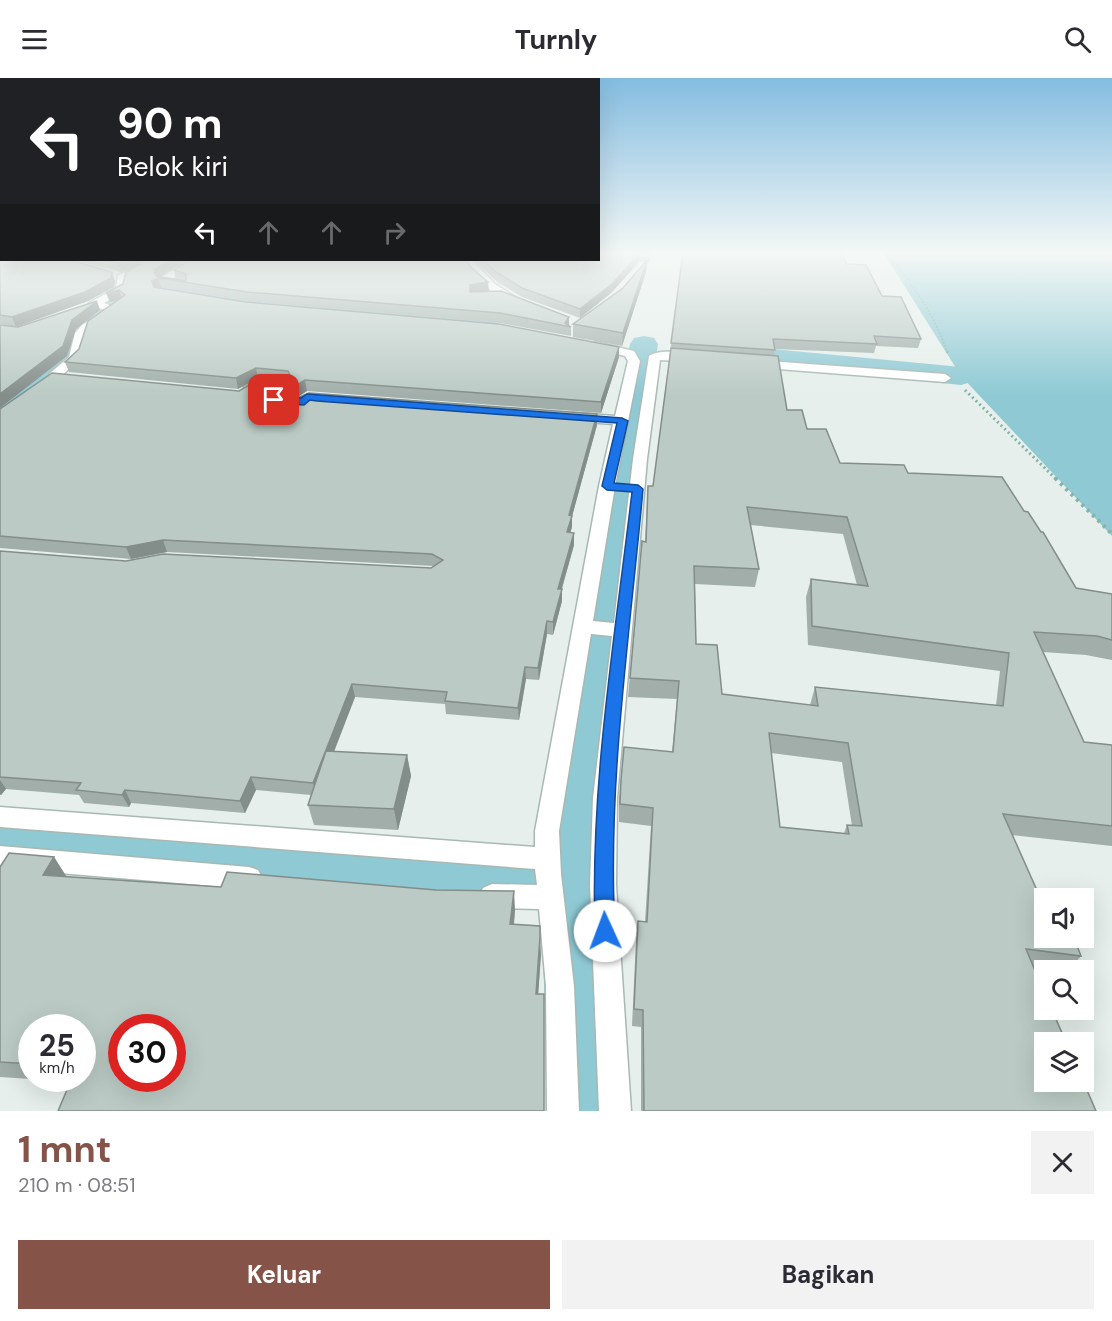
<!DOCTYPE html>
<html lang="id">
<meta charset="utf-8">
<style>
:root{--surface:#fff;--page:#f2f2f3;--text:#2b2b33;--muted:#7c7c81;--accent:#855347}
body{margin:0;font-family:"DM Sans",sans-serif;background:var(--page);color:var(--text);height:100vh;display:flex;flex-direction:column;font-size:22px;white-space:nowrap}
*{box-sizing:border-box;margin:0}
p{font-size:20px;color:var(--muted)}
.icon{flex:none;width:33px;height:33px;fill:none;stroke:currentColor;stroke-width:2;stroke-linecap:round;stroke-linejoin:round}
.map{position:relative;height:1033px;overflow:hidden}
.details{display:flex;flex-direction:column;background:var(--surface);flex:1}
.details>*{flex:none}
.guide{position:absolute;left:0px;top:0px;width:600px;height:183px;box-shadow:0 6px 24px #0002;background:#202124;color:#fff;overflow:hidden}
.tools{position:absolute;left:1034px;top:810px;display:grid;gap:12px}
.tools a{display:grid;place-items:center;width:60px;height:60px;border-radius:0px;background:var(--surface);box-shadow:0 6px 24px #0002;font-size:30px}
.speed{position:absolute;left:18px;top:936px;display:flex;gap:12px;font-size:30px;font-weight:700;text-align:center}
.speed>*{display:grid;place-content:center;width:78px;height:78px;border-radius:50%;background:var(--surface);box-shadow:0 6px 24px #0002;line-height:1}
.speed small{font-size:15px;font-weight:400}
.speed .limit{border:9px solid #d22;background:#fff;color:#111}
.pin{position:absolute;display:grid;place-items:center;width:51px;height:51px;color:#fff;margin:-26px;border-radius:12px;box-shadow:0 3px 9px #0006}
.me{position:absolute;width:66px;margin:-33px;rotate:358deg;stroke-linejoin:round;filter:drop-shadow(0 0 4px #0008)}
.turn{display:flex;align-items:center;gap:21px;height:126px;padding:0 18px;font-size:27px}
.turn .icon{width:78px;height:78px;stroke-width:2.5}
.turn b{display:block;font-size:42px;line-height:51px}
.lanes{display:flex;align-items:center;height:57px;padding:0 18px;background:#0003;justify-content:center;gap:30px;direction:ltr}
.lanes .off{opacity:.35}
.round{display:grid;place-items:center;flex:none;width:63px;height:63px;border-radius:0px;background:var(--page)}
.headline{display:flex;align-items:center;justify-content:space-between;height:102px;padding:0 18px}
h1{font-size:36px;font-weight:700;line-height:45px;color:var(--accent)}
.cta{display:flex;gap:12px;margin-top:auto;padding:12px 18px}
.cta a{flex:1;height:69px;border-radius:0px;background:var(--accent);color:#fff;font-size:24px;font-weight:700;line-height:69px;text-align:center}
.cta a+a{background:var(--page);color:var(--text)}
header{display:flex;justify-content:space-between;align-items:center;height:78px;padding:0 18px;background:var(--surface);font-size:27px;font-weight:700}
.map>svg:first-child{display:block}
.water{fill:#8ec9d4}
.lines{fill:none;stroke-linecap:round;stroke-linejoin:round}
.canal{fill:#8ec9d4;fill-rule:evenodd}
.minor-casing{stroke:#a8b8b2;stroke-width:3}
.path-far2{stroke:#86b3a5;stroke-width:2;stroke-dasharray:1.5 2;stroke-linecap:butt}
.path-far1{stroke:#86b3a5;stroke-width:3;stroke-dasharray:2 3;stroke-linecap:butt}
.path{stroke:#86b3a5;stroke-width:4;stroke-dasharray:3 4.5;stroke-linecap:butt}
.minor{fill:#fff;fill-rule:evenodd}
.wall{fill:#a1aea9;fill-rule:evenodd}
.shaded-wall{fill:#838d89}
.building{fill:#bbcac4;stroke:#838d89;stroke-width:1.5;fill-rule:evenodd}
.route{fill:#1a73e8;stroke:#114b97;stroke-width:1.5}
</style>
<header><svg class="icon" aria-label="menu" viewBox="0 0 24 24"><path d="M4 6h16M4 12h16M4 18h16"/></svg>Turnly<svg class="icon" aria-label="search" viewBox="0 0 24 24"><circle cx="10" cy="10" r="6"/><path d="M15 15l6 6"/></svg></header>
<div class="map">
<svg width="1112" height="1033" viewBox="0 0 1112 1033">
<rect width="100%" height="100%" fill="#e6efeb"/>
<path class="water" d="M 883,174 L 1112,174 L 1112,458 L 961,298 Z"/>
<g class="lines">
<g class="canal">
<path d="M 165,182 L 193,182 L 190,187 L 159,201 L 381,228 L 486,232 L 495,235 L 499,240 L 495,245 L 486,248 L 381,244 L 137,213 L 111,236 L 93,241 L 71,287 L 11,336 L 0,338 L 0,314 L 49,276 L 74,231 L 93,226 L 124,200 Z"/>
<path d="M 644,258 L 654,260 L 658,266 L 629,452 L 598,802 L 621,1033 L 549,1033 L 541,827 L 319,816 L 0,777 L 0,729 L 319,764 L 544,774 L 591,452 L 630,266 L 634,260 Z"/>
<path d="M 720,266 L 961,289 L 971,292 L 976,298 L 971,304 L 961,307 L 710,280 L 706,274 L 710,268 Z"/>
</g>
<defs>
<g id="minor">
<path d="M 188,182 L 199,182 L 171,202 L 184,206 L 184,210 L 159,205 L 159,201 Z"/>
<path d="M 463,182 L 472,182 L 495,206 L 521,223 L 521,227 C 504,230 470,195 463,182 Z"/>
<path d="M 137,190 L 145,192 L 127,201 L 125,213 L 104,225 L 115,229 L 108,232 L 112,235 L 111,237 L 90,251 L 81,280 L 57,302 L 49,302 L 49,296 L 69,279 L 75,255 L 82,247 L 107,232 L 89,229 L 89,225 L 116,210 L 118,197 Z"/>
<path d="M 596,264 L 634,273 L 640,283 L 615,408 L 593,543 L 614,545 L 633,381 L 649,278 C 657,271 690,273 698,280 L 692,284 L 660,282 L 647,381 L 617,720 L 616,807 L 631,1033 L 599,1033 L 590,807 L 593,720 L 612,558 L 591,556 L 559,753 L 561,796 L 574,908 L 579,1033 L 547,1033 L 546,908 L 539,831 L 492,830 L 483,826 L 479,818 L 483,810 L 492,806 L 537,807 L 535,791 L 0,749 L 0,729 L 535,769 L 535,753 L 599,408 L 613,346 L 573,343 L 566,339 L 573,335 L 615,338 L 628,283 L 625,278 L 592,270 L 592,266 Z"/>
<path d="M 756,282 L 945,296 L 951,300 L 945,304 L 752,289 L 752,283 Z"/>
<path d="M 258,302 L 290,306 L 291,309 L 284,319 L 299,320 L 301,323 L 294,327 L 269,325 L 267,322 L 276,312 L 260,310 L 254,315 L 244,315 L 244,309 Z"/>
<path d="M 0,768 L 249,789 L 258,792 L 262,800 L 258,808 L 249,811 L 0,790 Z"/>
</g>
</defs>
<use href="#minor" class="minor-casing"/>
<path class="path-far2" d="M 884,174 C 912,204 934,235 947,274"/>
<g class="path-far1">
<path d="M 947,273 L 948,276"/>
<path d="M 965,312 L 1057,402"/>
</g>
<path class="path" d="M 1055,400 L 1112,456"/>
<use href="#minor" class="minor"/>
</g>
<g class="wall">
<path d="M 0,174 L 115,203 L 114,209 L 88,223 L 16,249 L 0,246 Z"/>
<path d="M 598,174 L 652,174 L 649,185 L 647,184 L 646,194 L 622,268 L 573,259 L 573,246 L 623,210 L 645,184 L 639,184 L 611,215 L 580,240 L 522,219 L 496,203 L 475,182 L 598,182 Z"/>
<path d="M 683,174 L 847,186 L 882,218 L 921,261 L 918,270 L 876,268 L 874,275 L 775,271 L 774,278 L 787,332 L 807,351 L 840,385 L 908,395 L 1024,433 L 1041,454 L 1076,510 L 1112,516 L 1112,582 L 1086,577 L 1043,574 L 1084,664 L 1112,667 L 1112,768 L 1012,757 L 1040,819 L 1081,878 L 1069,892 L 1044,893 L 1034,892 L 1096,1033 L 641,1033 L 641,949 L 632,948 L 636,861 L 638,843 L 645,844 L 651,748 L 619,744 L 619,720 L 624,669 L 672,674 L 677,621 L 628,619 L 642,463 L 645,464 L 648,408 L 653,408 ZM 750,447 L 843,456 L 857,507 L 811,501 L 806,519 L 808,567 L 1000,593 L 996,627 L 815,609 L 810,627 L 722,616 L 696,566 L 695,506 L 755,509 L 759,491 ZM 771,675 L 842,684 L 852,748 L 847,747 L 844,755 L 780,749 Z"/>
<path d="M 75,182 L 185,182 L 160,199 L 176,201 L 174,192 L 472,190 L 489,213 L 569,239 L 569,247 L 571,249 L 571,258 L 500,245 L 249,223 L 161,209 L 159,210 L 246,224 L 619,279 L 601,335 L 307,313 L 299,318 L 288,317 L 286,307 L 288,303 L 258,300 L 238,311 L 69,294 L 65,284 L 79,271 L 118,222 L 110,224 L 106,215 L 123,206 L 135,189 L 121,194 Z"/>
<path d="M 269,303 L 271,314 L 270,316 L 280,319 L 597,347 L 572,438 L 572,449 L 570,455 L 574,455 L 574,467 L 562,511 L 562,523 L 553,557 L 547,556 L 539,602 L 526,601 L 519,642 L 446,636 L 445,626 L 355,619 L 334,674 L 407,677 L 411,698 L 398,752 L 314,747 L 308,727 L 311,717 L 256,712 L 245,735 L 131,725 L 129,729 L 84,725 L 79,717 L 6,711 L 1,717 L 0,717 L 0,473 L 126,483 L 431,490 L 434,488 L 167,474 L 131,481 L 0,470 L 0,331 L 239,313 Z"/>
<path d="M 54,779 L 66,798 L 66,799 L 515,832 L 514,846 L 541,876 L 538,916 L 66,1013 L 60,1007 L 61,1003 L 0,999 L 0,789 ZM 32,950 L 82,1000 L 32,1000 Z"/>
</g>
<g class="shaded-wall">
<path d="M 650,174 L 652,174 L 649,185 L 650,176 Z"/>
<path d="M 640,175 L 639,184 L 611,215 L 580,240 L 580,231 Z"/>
<path d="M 129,182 L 139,182 L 141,187 L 121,194 L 118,185 Z"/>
<path d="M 170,182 L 185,182 L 158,200 L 161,209 L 155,212 L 152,203 L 154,192 Z"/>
<path d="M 647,182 L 646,194 L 622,268 L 623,255 Z"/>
<path d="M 112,194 L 115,203 L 114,209 L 88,223 L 16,249 L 12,239 Z"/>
<path d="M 488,204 L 489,213 L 470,217 L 470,207 Z"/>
<path d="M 119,212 L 122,221 L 110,224 L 106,215 Z"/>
<path d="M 97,223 L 100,232 L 76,251 L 67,278 L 0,330 L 0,316 L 72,242 Z"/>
<path d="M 569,239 L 569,248 L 565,245 Z"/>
<path d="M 619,269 L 619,279 L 601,335 L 601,324 Z"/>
<path d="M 256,290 L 258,300 L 238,311 L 236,300 Z"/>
<path d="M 305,302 L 307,313 L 299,318 L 297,307 Z"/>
<path d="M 269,303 L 271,314 L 266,324 L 263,313 Z"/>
<path d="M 597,336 L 597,347 L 570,446 L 572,438 L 572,449 L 567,466 L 567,454 L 569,437 Z"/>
<path d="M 574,455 L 574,467 L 558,523 L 558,511 Z"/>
<path d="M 163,462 L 167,474 L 131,481 L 126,469 Z"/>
<path d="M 562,511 L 562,523 L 553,557 L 553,544 Z"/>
<path d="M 547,543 L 547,556 L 539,602 L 538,590 Z"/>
<path d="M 525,589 L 526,601 L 519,642 L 518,630 Z"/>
<path d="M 352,606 L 355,619 L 317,717 L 313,705 Z"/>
<path d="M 407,677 L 411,698 L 398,752 L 394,731 Z"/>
<path d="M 251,699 L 256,712 L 245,735 L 240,723 Z"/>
<path d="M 0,702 L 6,711 L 1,717 L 0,716 Z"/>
<path d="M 125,712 L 131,725 L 129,729 L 122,717 Z"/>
<path d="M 54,779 L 66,798 L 56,816 L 43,797 Z"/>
<path d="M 514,813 L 515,832 L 512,864 L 510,846 Z"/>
<path d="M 540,858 L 541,876 L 537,934 L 536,916 Z"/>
</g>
<g class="building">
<path d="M 0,174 L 2,174 L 2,182 L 70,182 L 112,194 L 111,200 L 85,214 L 12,239 L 0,237 Z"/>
<path d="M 598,174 L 650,174 L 650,176 L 640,175 L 612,206 L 580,231 L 522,210 L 496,194 L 483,182 L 598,182 Z"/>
<path d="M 683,174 L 841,174 L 847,186 L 866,187 L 882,218 L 901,219 L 921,261 L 874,258 L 877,266 L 773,261 L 775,272 L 671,265 Z"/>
<path d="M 105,182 L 129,182 L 118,185 Z"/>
<path d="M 142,182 L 170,182 L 154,192 L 156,198 L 186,203 L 186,196 L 174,192 L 189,182 L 466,182 L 472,190 L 488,204 L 470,207 L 470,214 L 501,213 L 569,239 L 565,245 L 571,249 L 500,235 L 247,214 L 159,200 L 152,203 L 154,209 L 246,224 L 499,246 L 619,269 L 601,324 L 305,302 L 297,307 L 286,307 L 291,300 L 288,293 L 256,290 L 236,300 L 65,284 L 79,271 L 88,243 L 125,217 L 119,212 L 106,215 L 123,206 L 126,194 L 144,184 Z"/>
<path d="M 647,182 L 623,255 L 573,246 L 623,210 Z"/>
<path d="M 97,223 L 72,242 L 63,268 L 0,316 L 0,247 L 18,249 Z"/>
<path d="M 671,270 L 778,278 L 787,332 L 802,332 L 807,351 L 826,351 L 840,385 L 904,387 L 908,395 L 1002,399 L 1024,433 L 1028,434 L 1041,454 L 1043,454 L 1076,510 L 1112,516 L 1112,562 L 1097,558 L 1034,554 L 1084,664 L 1112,667 L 1112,748 L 1003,736 L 1040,819 L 1049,820 L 1044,820 L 1044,860 L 1074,860 L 1081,878 L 1026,871 L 1044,914 L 1044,932 L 1052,932 L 1066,964 L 1044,964 L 1044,1004 L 1083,1003 L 1096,1033 L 644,1033 L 643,932 L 634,931 L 638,843 L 647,844 L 653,730 L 620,726 L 621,702 L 624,669 L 673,674 L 679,603 L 630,600 L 642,463 L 646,464 L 648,408 L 653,408 ZM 747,429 L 847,439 L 868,508 L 811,501 L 812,548 L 1009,575 L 1003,628 L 815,609 L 818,628 L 722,616 L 717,567 L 696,566 L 694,488 L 759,491 ZM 769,655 L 848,665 L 862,748 L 847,747 L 849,756 L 780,749 Z"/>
<path d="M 52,295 L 239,313 L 258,302 L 269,303 L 263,313 L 280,319 L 300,319 L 309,315 L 597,336 L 569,437 L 572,438 L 567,454 L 574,455 L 558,511 L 562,511 L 553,544 L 547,543 L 538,590 L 525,589 L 518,630 L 445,623 L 447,614 L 352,606 L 313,705 L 251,699 L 240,723 L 125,712 L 122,717 L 76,712 L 81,705 L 0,699 L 0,473 L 126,483 L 163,476 L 431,490 L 443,482 L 432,476 L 163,462 L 126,469 L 0,458 L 0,331 Z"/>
<path d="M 326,673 L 407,677 L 394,731 L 308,727 Z"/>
<path d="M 9,775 L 54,779 L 43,797 L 221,809 L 227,794 L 436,812 L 514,813 L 510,846 L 540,848 L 540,858 L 536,916 L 544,916 L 544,1033 L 58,1033 L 69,1007 L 60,1007 L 63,1000 L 82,1000 L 82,950 L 32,950 L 32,986 L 0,984 L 0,789 ZM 122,950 L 172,950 L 172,1000 L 122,1000 Z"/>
</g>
<linearGradient id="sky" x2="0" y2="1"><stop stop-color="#84bce0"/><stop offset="0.55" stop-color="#f4f8f6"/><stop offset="1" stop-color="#f4f8f6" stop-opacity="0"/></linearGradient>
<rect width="1112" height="318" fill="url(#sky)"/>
<path class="route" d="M 307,316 L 622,340 L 628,343 L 614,405 L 638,407 L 643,411 C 630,557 607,706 615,853 L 612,860 L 605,863 L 598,860 L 595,853 C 590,706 615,559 632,414 L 607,412 L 602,408 L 617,345 L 317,323 L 310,322 L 304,327 L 274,325 L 269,322 L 274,319 L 301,320 Z"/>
</svg>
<div class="tools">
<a><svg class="icon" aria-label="sound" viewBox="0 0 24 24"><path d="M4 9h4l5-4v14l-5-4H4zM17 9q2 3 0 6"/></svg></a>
<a><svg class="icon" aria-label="search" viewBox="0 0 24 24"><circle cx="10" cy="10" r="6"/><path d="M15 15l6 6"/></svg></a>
<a><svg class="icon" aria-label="layers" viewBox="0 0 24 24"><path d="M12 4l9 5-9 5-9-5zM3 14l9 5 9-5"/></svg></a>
</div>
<div class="speed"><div>25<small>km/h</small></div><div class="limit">30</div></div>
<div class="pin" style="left:274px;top:322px;background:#d93025"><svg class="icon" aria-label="arrive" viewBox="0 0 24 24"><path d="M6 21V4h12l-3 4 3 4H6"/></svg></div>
<svg class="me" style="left:605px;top:853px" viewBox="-20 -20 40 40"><circle r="19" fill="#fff"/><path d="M0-13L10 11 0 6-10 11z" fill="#1a73e8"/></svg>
<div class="guide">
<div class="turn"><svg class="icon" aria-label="left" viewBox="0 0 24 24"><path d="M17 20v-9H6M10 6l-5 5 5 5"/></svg><div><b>90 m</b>Belok kiri</div></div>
<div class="lanes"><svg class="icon" aria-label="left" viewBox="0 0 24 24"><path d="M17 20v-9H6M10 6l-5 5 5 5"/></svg><svg class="icon off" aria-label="ahead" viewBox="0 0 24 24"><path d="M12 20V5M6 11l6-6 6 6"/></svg><svg class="icon off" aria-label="ahead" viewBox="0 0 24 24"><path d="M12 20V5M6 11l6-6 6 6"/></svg><svg class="icon off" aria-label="right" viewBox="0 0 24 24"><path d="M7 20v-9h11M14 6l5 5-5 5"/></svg></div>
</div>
</div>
<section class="details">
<div class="headline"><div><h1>1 mnt</h1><p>210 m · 08:51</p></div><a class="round"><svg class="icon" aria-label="close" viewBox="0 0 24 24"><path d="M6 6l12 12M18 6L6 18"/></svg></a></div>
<div class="cta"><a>Keluar</a><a>Bagikan</a></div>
</section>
